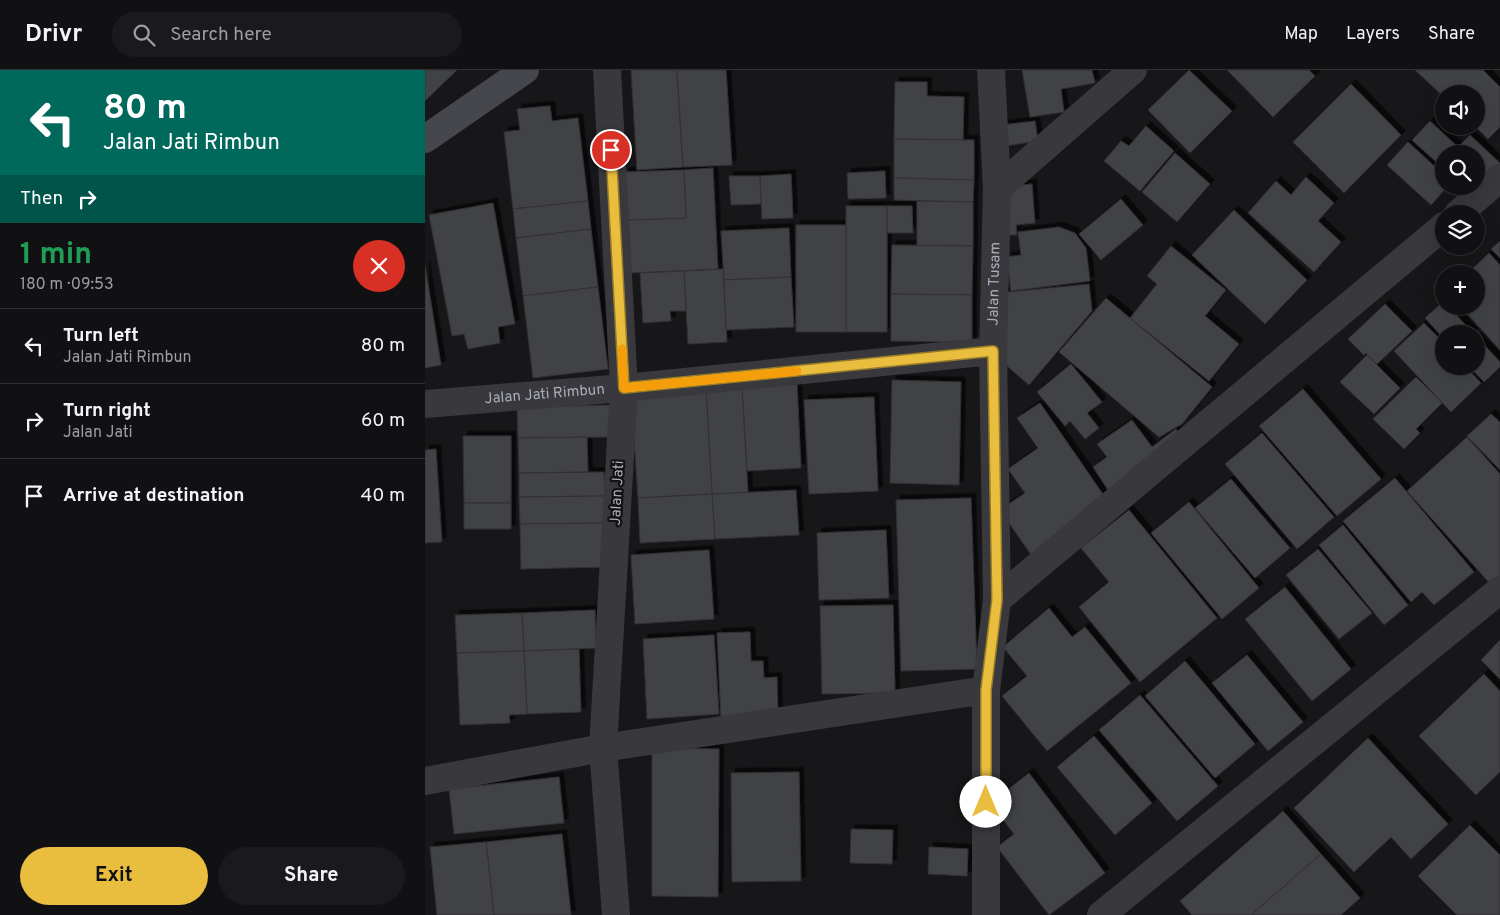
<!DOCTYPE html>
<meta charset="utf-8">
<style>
:root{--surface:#111113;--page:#1a1a1c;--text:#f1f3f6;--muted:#9c9da0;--line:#303133;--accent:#e9be3e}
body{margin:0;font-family:Overpass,sans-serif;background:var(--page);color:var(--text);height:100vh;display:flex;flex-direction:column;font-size:19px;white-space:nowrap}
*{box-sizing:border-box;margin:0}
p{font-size:16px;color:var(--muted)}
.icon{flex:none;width:28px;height:28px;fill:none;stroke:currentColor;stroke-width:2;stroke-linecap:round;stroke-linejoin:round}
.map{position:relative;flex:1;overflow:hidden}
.drawer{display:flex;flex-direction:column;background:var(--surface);width:425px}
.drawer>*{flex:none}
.guide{background:#00695c;color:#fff;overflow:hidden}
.buttons{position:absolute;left:1010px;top:15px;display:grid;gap:10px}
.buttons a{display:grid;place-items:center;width:50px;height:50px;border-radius:50%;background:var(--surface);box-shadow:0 5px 20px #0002,0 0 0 1px var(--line);font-size:25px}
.pin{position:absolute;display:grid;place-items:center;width:42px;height:42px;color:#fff;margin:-21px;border:2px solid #fff;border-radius:50%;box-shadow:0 1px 5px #0007}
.me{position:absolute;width:55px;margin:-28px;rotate:0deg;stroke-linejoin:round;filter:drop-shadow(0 0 4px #0008)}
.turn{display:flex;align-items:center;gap:18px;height:105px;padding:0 20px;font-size:22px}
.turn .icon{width:65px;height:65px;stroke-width:2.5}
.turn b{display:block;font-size:35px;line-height:42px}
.then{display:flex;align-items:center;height:48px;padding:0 20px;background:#0003;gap:10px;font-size:19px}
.round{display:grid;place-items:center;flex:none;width:52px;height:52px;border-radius:26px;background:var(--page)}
.overview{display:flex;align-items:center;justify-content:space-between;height:85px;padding:0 20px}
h1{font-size:30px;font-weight:700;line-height:38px;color:#1e9e55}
.button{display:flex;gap:10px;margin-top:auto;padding:10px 20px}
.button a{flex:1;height:58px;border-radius:30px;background:var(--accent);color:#111;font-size:20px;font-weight:700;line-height:58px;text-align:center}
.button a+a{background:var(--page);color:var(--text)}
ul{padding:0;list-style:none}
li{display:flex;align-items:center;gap:15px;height:75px;padding:0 20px;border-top:1px solid var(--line)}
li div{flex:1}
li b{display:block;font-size:19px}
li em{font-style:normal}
header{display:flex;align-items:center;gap:30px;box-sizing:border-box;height:70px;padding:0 25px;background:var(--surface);border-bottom:1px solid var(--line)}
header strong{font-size:24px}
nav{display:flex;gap:28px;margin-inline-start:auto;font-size:18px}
.search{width:350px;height:45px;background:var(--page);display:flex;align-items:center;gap:12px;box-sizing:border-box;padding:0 18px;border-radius:28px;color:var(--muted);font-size:19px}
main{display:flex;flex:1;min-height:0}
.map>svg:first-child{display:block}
.building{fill:#414245;stroke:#313134;filter:url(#shadow)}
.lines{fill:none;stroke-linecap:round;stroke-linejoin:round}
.street{stroke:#38383d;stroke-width:28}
.secondary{stroke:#46474d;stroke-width:28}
.route-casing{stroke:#977c28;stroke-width:12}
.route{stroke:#e9be3e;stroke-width:9}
.slow{stroke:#f59e0b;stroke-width:9}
.labels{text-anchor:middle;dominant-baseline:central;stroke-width:4.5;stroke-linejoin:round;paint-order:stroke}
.street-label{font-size:15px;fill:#a9adb8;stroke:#121214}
</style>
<header>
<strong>Drivr</strong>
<div class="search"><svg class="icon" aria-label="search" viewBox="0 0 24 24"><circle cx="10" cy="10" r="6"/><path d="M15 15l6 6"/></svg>Search here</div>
<nav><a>Map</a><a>Layers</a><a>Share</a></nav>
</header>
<main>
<section class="drawer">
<div class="guide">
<div class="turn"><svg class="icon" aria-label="left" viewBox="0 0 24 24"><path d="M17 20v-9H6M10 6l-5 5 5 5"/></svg><div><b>80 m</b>Jalan Jati Rimbun</div></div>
<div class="then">Then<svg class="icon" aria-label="right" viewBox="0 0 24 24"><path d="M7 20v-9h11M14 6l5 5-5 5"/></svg></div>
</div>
<div class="overview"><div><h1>1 min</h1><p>180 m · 09:53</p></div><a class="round" style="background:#d93025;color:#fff"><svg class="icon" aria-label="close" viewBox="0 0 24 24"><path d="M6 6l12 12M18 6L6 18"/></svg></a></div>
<ul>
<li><svg class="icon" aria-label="left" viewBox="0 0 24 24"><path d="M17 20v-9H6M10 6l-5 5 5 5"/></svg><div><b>Turn left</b><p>Jalan Jati Rimbun</p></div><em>80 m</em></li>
<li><svg class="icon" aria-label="right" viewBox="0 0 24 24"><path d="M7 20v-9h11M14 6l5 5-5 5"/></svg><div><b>Turn right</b><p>Jalan Jati</p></div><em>60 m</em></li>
<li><svg class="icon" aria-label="arrive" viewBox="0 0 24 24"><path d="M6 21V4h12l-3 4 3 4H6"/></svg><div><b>Arrive at destination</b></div><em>40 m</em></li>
</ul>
<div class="button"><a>Exit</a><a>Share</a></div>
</section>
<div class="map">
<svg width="1075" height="845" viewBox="0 0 1075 845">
<defs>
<filter id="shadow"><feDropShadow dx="4.5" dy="-4.5" stdDeviation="0" flood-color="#0009"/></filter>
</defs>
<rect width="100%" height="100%" fill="#171719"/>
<g class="building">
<path d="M 0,0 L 32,0 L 0,31 Z"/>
<path d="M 206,0 L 252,0 L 258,97 L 212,100 Z"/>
<path d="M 252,0 L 301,0 L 307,95 L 258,97 Z"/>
<path d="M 597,0 L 667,0 L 670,13 L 636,19 L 639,42 L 605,47 Z"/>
<path d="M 764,0 L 807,41 L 765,83 L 723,40 Z"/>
<path d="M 802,0 L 884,0 L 890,6 L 848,47 Z"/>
<path d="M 990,0 L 1058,0 L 1075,17 L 1075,57 L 1063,69 L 1050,56 L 1051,56 L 1051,24 L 1019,24 L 1019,27 Z"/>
<path d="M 470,12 L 502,12 L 502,26 L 539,27 L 538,70 L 469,69 Z"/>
<path d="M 926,14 L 976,65 L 919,123 L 868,72 Z"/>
<path d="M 125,36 L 127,51 L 153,48 L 163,131 L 88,139 L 79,62 L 95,60 L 92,39 Z"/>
<path d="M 610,51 L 613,71 L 580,76 L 577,55 Z"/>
<path d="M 1005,51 L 1033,77 L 1045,65 L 1075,93 L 1075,102 L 1050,128 L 1037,116 L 1051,116 L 1051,84 L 1019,84 L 1019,99 L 987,70 Z"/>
<path d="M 721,56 L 749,81 L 715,121 L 679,91 L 696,71 L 704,76 Z"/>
<path d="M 469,69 L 549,70 L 549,110 L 469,108 Z"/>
<path d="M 983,72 L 1019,105 L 1019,116 L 1023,116 L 1006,135 L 962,95 Z"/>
<path d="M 750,83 L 785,114 L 752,152 L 717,122 Z"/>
<path d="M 288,98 L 293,199 L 205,203 L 202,150 L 261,148 L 259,100 Z"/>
<path d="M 259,100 L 261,148 L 202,150 L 200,102 Z"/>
<path d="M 460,101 L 461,128 L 423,129 L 422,103 Z"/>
<path d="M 366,104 L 368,148 L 337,149 L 335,106 Z"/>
<path d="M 304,106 L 335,106 L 336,134 L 306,135 Z"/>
<path d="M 881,107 L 909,133 L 893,151 L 916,172 L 889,202 L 823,143 L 851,111 L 866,125 Z"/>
<path d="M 469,108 L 549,110 L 548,132 L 469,130 Z"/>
<path d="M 607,114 L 610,153 L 591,155 L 592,165 L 583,165 L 578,117 Z"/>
<path d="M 696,129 L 718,155 L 676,190 L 654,164 Z"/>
<path d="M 163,131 L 166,159 L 91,168 L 88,139 Z"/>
<path d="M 492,131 L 548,132 L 548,176 L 492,176 Z"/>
<path d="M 68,133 L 90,254 L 73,257 L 75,273 L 43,279 L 39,264 L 27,266 L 4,145 Z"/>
<rect x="421" y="136" width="41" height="126"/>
<path d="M 462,136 L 487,136 L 488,163 L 462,163 Z"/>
<path d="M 809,140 L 882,210 L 840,254 L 767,185 Z"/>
<rect x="371" y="155" width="50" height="107"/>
<path d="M 634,157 L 650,163 L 661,178 L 665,211 L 586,221 L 582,187 L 596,185 L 593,162 Z"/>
<path d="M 364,158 L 366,207 L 299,210 L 296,161 Z"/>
<path d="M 166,159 L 173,217 L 98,226 L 91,168 Z"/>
<path d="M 1075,171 L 1075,188 L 1066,179 Z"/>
<path d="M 467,175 L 548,176 L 547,225 L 466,224 Z"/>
<path d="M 746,176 L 801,220 L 780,246 L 814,274 L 784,311 L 705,248 L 732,214 L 722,206 Z"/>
<path d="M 1064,183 L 1075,195 L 1075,280 L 1035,236 L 1051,236 L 1051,204 L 1042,204 Z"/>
<path d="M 0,195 L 16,295 L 0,298 Z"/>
<path d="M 298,199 L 302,272 L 263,274 L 259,201 Z"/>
<path d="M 259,201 L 261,241 L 245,241 L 246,251 L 218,253 L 215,203 Z"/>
<path d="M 366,207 L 369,257 L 301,260 L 299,210 Z"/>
<path d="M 664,214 L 667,241 L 604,315 L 582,296 L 574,223 Z"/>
<path d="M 173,217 L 183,299 L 108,308 L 98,226 Z"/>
<path d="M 466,224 L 547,225 L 547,272 L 466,271 Z"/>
<path d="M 681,228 L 787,317 L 757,354 L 734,367 L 634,282 Z"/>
<path d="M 1019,231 L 1019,236 L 1023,236 L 1049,264 L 1019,264 L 1019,269 L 1000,248 Z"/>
<path d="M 960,234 L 987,261 L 952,294 L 941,283 L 939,285 L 923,269 Z"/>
<path d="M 999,253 L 1019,273 L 1019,296 L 1040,296 L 1056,313 L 1026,342 L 969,281 Z"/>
<path d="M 1051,266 L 1075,292 L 1075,297 L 1059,312 L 1044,296 L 1051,296 Z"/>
<path d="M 942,285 L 975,318 L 949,344 L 915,312 Z"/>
<path d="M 646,294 L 677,332 L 662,343 L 674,358 L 660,369 L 645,351 L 640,356 L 612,322 Z"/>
<path d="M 991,307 L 1017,333 L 991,359 L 995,363 L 979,379 L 948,349 Z"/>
<path d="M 467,310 L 536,312 L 534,415 L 465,413 Z"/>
<path d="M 372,314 L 376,398 L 322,401 L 317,317 Z"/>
<path d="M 317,317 L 323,423 L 287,424 L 281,319 Z"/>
<path d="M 281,319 L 287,424 L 213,428 L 206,323 Z"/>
<path d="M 878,319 L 956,409 L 912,446 L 834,356 Z"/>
<path d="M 449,327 L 453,421 L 384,424 L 379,330 Z"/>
<path d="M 615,333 L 684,433 L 607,486 L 575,440 L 600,423 L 583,399 L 613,378 L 592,348 Z"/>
<path d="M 185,335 L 186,367 L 93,368 L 92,337 Z"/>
<path d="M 1066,344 L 1075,352 L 1075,400 L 1042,366 Z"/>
<path d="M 707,350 L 727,377 L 751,359 L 759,370 L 685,423 L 668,397 L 682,387 L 672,374 Z"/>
<path d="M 837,363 L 909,447 L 872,479 L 800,394 Z"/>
<path d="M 38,366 L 86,366 L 86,433 L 39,433 Z"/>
<path d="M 162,367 L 163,402 L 94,403 L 93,368 Z"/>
<path d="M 1042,367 L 1075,404 L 1075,512 L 1069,518 L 982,421 Z"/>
<path d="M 11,379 L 17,472 L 0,473 L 0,380 Z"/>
<path d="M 179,402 L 180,426 L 94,427 L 94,403 Z"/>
<path d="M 970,408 L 1049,502 L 1009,535 L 997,522 L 986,532 L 918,451 Z"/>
<path d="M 806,409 L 865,478 L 830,508 L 770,438 Z"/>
<path d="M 371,420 L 374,465 L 290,469 L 287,424 Z"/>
<path d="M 287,424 L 290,469 L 215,473 L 213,428 Z"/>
<path d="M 180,426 L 181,453 L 95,454 L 94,427 Z"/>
<path d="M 546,428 L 552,599 L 476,601 L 471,430 Z"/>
<path d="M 764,432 L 834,518 L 797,549 L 726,463 Z"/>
<rect x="39" y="433" width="47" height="26"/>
<path d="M 704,440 L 792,548 L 715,612 L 654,537 L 684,512 L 656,478 Z"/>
<path d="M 181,453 L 182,497 L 96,499 L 95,454 Z"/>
<path d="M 918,455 L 983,535 L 959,555 L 894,475 Z"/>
<path d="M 461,460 L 464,528 L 394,530 L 392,463 Z"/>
<path d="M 893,479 L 947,543 L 914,569 L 861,505 Z"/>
<path d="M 284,480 L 289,549 L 210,554 L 206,485 Z"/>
<path d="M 860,517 L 926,599 L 887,631 L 820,549 Z"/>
<path d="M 468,535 L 470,623 L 397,624 L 395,536 Z"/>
<path d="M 624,538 L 647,567 L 660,557 L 706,613 L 622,681 L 577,626 L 602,606 L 578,577 Z"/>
<path d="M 170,540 L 171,578 L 99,581 L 97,543 Z"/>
<path d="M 97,543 L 99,581 L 32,583 L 30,545 Z"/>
<path d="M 325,562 L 326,591 L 338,591 L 339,608 L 352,607 L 353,647 L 296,649 L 292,563 Z"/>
<path d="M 289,565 L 294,644 L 222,649 L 218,569 Z"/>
<path d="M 1075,570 L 1075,609 L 1056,590 Z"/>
<path d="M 154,579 L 156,642 L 102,644 L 99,581 Z"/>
<path d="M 99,581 L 102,644 L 84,645 L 85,653 L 35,655 L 32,583 Z"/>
<path d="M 822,585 L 878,652 L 843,681 L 787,613 Z"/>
<path d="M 760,591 L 830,674 L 790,708 L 720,626 Z"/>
<path d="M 1059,604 L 1075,621 L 1075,702 L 1051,725 L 994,666 Z"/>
<path d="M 715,625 L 793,716 L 752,751 L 674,660 Z"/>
<path d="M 669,666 L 727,733 L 690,765 L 632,697 Z"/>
<path d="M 943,668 L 1023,754 L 986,789 L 966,767 L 929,802 L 869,738 Z"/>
<path d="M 227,678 L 294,679 L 293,827 L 227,826 Z"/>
<path d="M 374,702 L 376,811 L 307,812 L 306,703 Z"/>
<path d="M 604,703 L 680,803 L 624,845 L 572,777 L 589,764 L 565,733 Z"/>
<path d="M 134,707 L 139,753 L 29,764 L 24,719 Z"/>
<path d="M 858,741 L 896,784 L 826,845 L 767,845 L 755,831 Z"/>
<path d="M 1045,755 L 1075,785 L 1075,845 L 1032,845 L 993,806 Z"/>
<path d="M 426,759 L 468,760 L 467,794 L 425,793 Z"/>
<path d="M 137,764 L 146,845 L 69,845 L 61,772 Z"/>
<path d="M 61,772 L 69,845 L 12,845 L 5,777 Z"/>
<path d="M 504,777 L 543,779 L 542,806 L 503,804 Z"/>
<path d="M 896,784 L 935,828 L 916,845 L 826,845 Z"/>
</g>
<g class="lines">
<g class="street">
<path d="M 182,0 L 199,318 L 178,678 L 191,845"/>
<path d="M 572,119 L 708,0"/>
<path d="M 1033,144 L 1075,108"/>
<path id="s1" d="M 0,334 L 199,318 L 568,281"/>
<path d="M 572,530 L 1019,156"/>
<path d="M 0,711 L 178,678 L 561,620"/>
<path id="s2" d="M 561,845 L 561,620 L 572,530 L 568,281 L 572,119 L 566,0"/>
<path d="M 676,845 L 1075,520"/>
</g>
<path class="secondary" d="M 0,69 L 100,0"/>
</g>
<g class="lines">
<defs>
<path id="route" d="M 186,80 L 199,318 L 568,281 L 572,530 L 561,620 L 561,732"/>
</defs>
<use href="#route" class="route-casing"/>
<use href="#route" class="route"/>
<path class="slow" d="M 197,279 L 199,318 L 372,301"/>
</g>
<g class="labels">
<g class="street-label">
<text stroke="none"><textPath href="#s2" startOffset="632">Jalan Tusam</textPath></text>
<text stroke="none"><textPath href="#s1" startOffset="120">Jalan Jati Rimbun</textPath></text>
<text transform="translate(193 423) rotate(-87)">Jalan Jati</text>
</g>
</g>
</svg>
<div class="buttons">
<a><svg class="icon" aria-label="sound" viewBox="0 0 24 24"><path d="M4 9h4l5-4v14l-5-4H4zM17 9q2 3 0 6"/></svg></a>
<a><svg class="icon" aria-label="search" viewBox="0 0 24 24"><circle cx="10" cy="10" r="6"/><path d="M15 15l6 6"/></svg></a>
<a><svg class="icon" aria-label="layers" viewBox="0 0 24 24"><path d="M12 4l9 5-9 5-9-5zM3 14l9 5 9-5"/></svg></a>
<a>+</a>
<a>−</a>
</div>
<div class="pin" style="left:186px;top:80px;background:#d93025"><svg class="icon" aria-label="arrive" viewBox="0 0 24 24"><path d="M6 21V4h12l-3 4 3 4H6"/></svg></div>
<svg class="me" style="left:561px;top:732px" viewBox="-20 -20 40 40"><circle r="19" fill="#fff"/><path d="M0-13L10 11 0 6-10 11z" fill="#e9be3e"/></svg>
</div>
</main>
